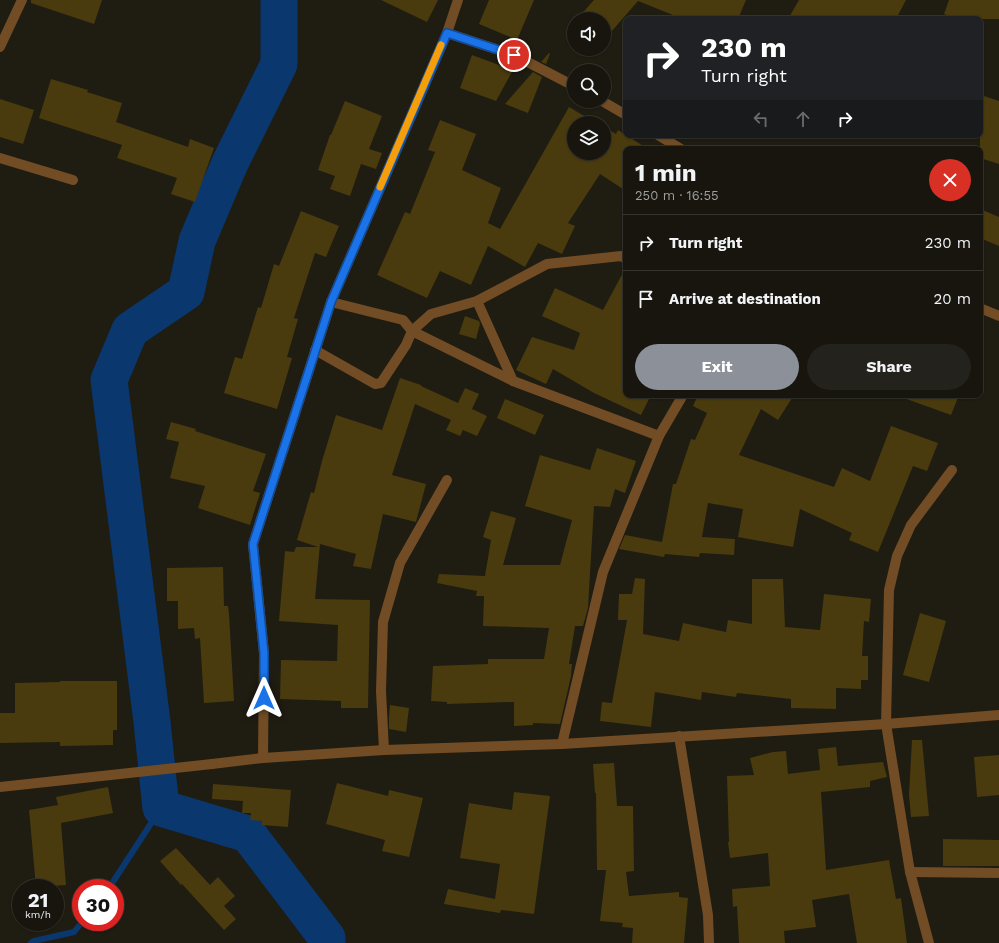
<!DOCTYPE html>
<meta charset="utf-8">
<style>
:root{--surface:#17150e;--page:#24221c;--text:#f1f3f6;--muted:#9e9f9e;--line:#36342e;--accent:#8c9099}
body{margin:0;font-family:"Work Sans",sans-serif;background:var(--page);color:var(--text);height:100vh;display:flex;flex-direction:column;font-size:15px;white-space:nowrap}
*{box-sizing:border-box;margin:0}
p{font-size:13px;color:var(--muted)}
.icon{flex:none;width:22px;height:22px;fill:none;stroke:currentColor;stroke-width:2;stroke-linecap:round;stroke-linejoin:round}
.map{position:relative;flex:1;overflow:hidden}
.panel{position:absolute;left:623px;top:146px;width:360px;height:252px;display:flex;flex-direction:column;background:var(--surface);border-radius:8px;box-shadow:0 1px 3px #0004,0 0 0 1px var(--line)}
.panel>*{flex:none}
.hud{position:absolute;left:623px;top:16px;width:360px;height:122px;border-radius:8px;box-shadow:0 1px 3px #0004,0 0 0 1px var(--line);background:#202124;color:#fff;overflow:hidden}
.tools{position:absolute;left:567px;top:12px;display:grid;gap:8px}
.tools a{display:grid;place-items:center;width:44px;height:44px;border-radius:50%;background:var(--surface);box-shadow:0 1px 3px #0004,0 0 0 1px var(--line);font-size:20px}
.speed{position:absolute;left:12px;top:879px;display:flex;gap:8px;font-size:20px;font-weight:700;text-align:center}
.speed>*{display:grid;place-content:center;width:52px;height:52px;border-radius:50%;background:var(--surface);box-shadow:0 1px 3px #0004,0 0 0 1px var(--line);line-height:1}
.speed small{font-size:10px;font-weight:400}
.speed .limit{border:6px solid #d22;background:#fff;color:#111}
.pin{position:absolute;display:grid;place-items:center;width:34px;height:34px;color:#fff;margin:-17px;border:2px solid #fff;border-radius:50%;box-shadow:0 1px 4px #0007}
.me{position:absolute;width:44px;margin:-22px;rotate:0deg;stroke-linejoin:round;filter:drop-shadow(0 0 3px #0008)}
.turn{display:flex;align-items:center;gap:14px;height:84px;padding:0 12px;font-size:18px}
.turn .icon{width:52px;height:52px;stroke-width:2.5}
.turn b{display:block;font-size:28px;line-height:34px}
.lanes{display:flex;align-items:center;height:38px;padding:0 12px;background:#0003;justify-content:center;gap:20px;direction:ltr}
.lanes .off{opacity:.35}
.round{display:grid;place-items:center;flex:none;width:42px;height:42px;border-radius:21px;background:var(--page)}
.overview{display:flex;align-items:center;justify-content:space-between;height:68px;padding:0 12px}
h1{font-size:24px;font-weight:700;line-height:30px}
.primary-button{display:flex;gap:8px;margin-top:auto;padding:8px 12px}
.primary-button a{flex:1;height:46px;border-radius:24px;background:var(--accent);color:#fff;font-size:16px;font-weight:700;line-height:46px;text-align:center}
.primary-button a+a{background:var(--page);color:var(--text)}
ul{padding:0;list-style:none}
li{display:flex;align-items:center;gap:12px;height:56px;padding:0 12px;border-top:1px solid var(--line)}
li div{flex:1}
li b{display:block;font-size:15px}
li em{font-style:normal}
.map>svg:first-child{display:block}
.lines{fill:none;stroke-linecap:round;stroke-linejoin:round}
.stream{stroke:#0a376e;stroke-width:6}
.river{stroke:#0a376e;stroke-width:37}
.building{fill:#493b0e}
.minor{stroke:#714c24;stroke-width:10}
.tertiary{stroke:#714c24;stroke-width:10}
.route-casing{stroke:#114b97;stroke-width:10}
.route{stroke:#1a73e8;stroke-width:7}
.slow{stroke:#f59e0b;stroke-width:7}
</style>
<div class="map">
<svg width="999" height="943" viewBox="0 0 999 943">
<rect width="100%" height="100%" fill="#1f1c12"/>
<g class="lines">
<g class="stream">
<path d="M 109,888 L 161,808"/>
<path d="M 31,943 L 34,941 L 74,932 L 82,922"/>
</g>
<path class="river" d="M 279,0 L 279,64 L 230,163 L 197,241 L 186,292 L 130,330 L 109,380 L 152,722 L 161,808 L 248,834 L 327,938 L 327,943"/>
</g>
<g class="building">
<path d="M 31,0 L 102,0 L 94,24 L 31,3 Z"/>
<path d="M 381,0 L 438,0 L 427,22 Z"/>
<path d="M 489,0 L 534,0 L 517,40 L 479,24 Z"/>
<path d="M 594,0 L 746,0 L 738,19 L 683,19 L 638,1 L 604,40 L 604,19 L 577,19 Z"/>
<path d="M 799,0 L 906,0 L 896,19 L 788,19 Z"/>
<path d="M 949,0 L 999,0 L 999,19 L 958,19 L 944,14 Z"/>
<path d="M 574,23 L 574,35 L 568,30 Z"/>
<path d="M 549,53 L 550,54 L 546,64 L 541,62 Z"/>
<path d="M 472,55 L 513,70 L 496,101 L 460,88 Z"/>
<path d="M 533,72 L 542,77 L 528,113 L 505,104 Z"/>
<path d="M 51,79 L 88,90 L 87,92 L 122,103 L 116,122 L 188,147 L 190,139 L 214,148 L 195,202 L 171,194 L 177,178 L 117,158 L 122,145 L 39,118 Z"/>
<path d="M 984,96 L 999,101 L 999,164 L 980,158 L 980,108 Z"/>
<path d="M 0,99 L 34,110 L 23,144 L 0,137 Z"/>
<path d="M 345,101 L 382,116 L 369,149 L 382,153 L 376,169 L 361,164 L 350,196 L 330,189 L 335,176 L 318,170 L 330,135 L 331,135 Z"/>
<path d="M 569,107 L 596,123 L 574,123 L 574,153 L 604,153 L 604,127 L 616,134 L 618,130 L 648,149 L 626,149 L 626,191 L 600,174 L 568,223 L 575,226 L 562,254 L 538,243 L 525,267 L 488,246 L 471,285 L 440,271 L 427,298 L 377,275 L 405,212 L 410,214 L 435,152 L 428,150 L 440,120 L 476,134 L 462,170 L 501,188 L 488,223 L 500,229 Z"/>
<path d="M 980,209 L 999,217 L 999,246 L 980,238 Z"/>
<path d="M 301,211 L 339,226 L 326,257 L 315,253 L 294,318 L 298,319 L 287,357 L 292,358 L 277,409 L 224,393 L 235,357 L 242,359 L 258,307 L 261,308 L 274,264 L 279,266 Z"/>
<path d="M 626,267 L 626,395 L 651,395 L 641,415 L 594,393 L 553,369 L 546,384 L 516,370 L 532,337 L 574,350 L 580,333 L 542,316 L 555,288 L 603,310 Z"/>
<path d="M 465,316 L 479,321 L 480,324 L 476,339 L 459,334 Z"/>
<path d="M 400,378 L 421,385 L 421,386 L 458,403 L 465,388 L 479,394 L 472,409 L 487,416 L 477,436 L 463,430 L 460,436 L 446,430 L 451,420 L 415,404 L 392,475 L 426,484 L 416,522 L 383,514 L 371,569 L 353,566 L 356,554 L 320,544 L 315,599 L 370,600 L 368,708 L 341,708 L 341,701 L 280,699 L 281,660 L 337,661 L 338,625 L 279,621 L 285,551 L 294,552 L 296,547 L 318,547 L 297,540 L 311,492 L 314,493 L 322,461 L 336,415 L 382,430 Z"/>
<path d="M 698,395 L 794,395 L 778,420 L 761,409 L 739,455 L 834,487 L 842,468 L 870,481 L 891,426 L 938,443 L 927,471 L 913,466 L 878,552 L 849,540 L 852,533 L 800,509 L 793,547 L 738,537 L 743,509 L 708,503 L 702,537 L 735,539 L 734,555 L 700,553 L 699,557 L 665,554 L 664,557 L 619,549 L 625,535 L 662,542 L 673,484 L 676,484 L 691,439 L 695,440 L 707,413 L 693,406 Z"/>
<path d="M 901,395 L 959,395 L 951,415 L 901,397 Z"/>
<path d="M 505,399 L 544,415 L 535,435 L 497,418 Z"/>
<path d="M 171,422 L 196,429 L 195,431 L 266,454 L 253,491 L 260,493 L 250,525 L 198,508 L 205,486 L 170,478 L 179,442 L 166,439 Z"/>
<path d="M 597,448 L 636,461 L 625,493 L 615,489 L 610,507 L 594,506 L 588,608 L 583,626 L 575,626 L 569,664 L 572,664 L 571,676 L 560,724 L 533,723 L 533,725 L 514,726 L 514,702 L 447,704 L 447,702 L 431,701 L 433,666 L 488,664 L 488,659 L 544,659 L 549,628 L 483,626 L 484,596 L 476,596 L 477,591 L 437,583 L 439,574 L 485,576 L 491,540 L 483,537 L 491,511 L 516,518 L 503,565 L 560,565 L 572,520 L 525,506 L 540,455 L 590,470 Z"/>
<path d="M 223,567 L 224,606 L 228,606 L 229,614 L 234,701 L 204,703 L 200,638 L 195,639 L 194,628 L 178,629 L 178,601 L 167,601 L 167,568 Z"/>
<path d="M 635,578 L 645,579 L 643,634 L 679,641 L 683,623 L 726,632 L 728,620 L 752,624 L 752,579 L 783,579 L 785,627 L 820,630 L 824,594 L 871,599 L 869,622 L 864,621 L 862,656 L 868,656 L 868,680 L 861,680 L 861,689 L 836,688 L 836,709 L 791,708 L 791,699 L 737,693 L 736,697 L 702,692 L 701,700 L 655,692 L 651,727 L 600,721 L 602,702 L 612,703 L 627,620 L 618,620 L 619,594 L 632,594 Z"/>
<path d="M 920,613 L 946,621 L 929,682 L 903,675 Z"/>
<path d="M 60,681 L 117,681 L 117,730 L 113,730 L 113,745 L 60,746 L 60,742 L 0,743 L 0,713 L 15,713 L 15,683 L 60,682 Z"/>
<path d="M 390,705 L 409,708 L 406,732 L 389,729 L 389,716 Z"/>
<path d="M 912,740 L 922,740 L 929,816 L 911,817 L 909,795 Z"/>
<path d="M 836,747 L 838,766 L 883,762 L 887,777 L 870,781 L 870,787 L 821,792 L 826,870 L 889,860 L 896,899 L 901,898 L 907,943 L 857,943 L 849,894 L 812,900 L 816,927 L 784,931 L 785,943 L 739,943 L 737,906 L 733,907 L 732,889 L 770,886 L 768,853 L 730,858 L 728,842 L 729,842 L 727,776 L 754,775 L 750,758 L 773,752 L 786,751 L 788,774 L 820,770 L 818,749 Z"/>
<path d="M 999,755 L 999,795 L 977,797 L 974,757 Z"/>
<path d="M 614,763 L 617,806 L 633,806 L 634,871 L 626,872 L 629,896 L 679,892 L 679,897 L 688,898 L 684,943 L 632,943 L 633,928 L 622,927 L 623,923 L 600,921 L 606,870 L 597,870 L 596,793 L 595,793 L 593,764 Z"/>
<path d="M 337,783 L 388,796 L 389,790 L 423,798 L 409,857 L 382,851 L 385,840 L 326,824 Z"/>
<path d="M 213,784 L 291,790 L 288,827 L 262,825 L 262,821 L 250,820 L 251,813 L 242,813 L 243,801 L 212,799 Z"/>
<path d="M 108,787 L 113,813 L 61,823 L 66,885 L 36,887 L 29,810 L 58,805 L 56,797 Z"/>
<path d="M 514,792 L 550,796 L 534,914 L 501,910 L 500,913 L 444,904 L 448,889 L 495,899 L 500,864 L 460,858 L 469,803 L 512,810 Z"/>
<path d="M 943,839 L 999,840 L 999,866 L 943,866 Z"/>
<path d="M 176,848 L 210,885 L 218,877 L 235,896 L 224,906 L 236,919 L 224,930 L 182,884 L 181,885 L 160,861 Z"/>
</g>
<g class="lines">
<g class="minor">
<path d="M 447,33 L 514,55 L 574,86"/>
<path d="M 0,47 L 22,0"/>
<path d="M 602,101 L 626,115"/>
<path d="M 658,135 L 681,149"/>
<path d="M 0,158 L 73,180"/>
<path d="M 477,301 L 513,381"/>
<path d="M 331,302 L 403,320 L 412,331 L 513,381 L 659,436"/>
<path d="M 980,308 L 999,316"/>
<path d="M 315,350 L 375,384 L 381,383 L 406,345 L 412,331 L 431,314 L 477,301 L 547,264 L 621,256 L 626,259"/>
<path d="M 679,736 L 708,915 L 709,943"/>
<path d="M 562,744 L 603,572 L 659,436 L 683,395"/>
<path d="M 384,750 L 381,691 L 383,622 L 400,563 L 447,480"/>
<path d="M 263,758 L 264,653 L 253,544 L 331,302 L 447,33 L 458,0"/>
<path d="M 212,764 L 263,758 L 384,750 L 562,744 L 886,724 L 999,715"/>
<path d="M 910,872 L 999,873"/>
<path d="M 929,943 L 910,872 L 886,724 L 889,590 L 897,556 L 911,525 L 952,470"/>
</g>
<path class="tertiary" d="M 0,787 L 212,764"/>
</g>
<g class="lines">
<defs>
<path id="route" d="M 264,698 L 264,653 L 253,544 L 331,302 L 447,33 L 514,55"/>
</defs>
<use href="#route" class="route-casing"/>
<use href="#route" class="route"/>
<path class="slow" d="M 380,187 L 441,45"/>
</g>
</svg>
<div class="tools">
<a><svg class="icon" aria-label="sound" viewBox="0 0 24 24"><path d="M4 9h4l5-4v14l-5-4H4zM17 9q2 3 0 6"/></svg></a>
<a><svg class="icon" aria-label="search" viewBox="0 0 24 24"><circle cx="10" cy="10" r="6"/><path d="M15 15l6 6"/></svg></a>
<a><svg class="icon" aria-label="layers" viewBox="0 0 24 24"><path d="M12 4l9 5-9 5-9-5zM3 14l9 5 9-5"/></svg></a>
</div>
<div class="speed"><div>21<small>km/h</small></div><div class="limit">30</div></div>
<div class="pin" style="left:514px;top:55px;background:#d93025"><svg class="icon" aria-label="arrive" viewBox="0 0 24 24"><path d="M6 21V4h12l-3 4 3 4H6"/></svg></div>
<svg class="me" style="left:264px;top:698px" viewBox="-20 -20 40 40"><path d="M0-17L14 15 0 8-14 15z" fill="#1a73e8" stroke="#fff" stroke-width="4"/></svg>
<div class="hud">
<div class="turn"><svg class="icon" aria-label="right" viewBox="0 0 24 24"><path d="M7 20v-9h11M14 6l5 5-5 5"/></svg><div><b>230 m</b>Turn right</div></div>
<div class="lanes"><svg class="icon off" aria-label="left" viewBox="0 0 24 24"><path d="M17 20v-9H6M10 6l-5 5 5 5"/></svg><svg class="icon off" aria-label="ahead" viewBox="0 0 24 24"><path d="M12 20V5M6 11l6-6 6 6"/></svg><svg class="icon" aria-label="right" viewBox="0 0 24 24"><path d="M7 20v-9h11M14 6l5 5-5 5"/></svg></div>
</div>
<section class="panel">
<div class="overview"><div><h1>1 min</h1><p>250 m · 16:55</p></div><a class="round" style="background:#d93025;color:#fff"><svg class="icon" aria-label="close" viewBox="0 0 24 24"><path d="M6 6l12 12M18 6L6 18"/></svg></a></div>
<ul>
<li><svg class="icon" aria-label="right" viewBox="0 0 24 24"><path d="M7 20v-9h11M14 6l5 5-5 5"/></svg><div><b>Turn right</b></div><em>230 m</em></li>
<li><svg class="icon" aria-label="arrive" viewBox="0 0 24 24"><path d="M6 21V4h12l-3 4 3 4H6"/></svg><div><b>Arrive at destination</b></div><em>20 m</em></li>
</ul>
<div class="primary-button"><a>Exit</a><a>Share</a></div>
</section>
</div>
